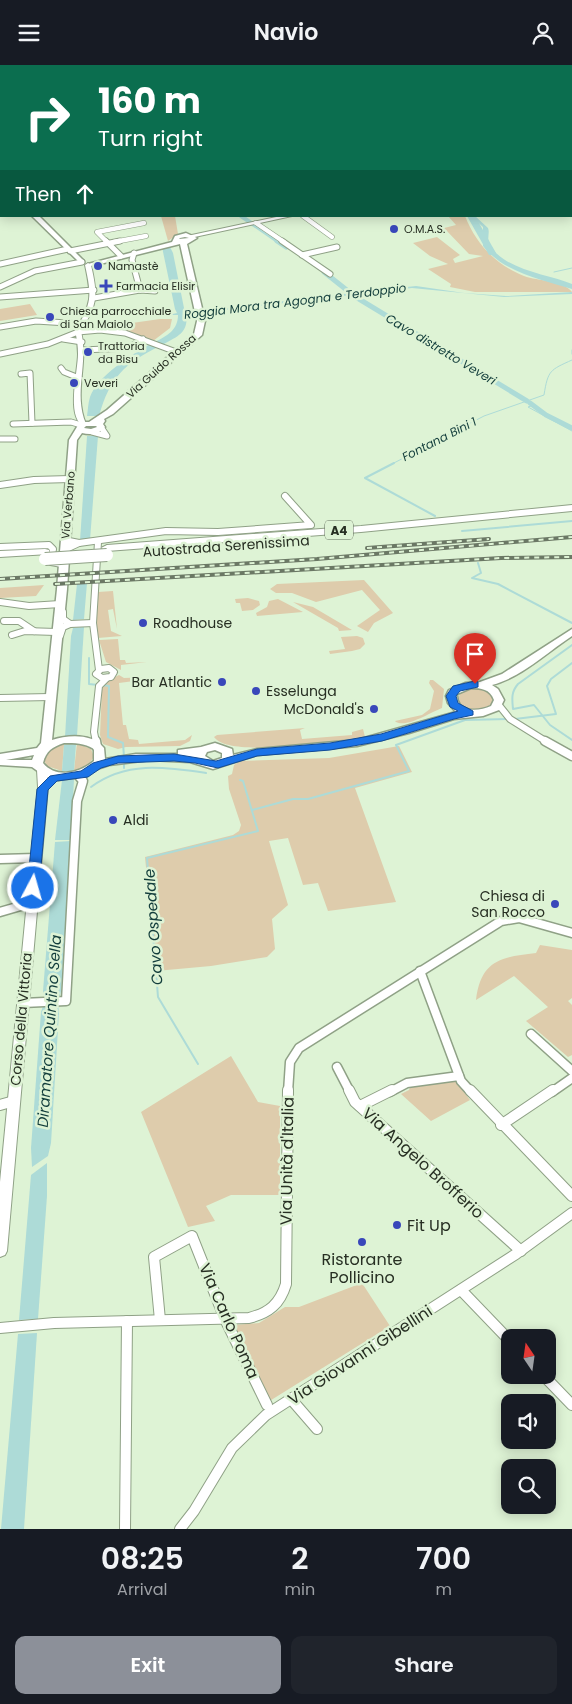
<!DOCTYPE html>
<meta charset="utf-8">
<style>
:root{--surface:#171b24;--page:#20242c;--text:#f1f3f6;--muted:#9ea1a6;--accent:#8c9099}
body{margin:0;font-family:Poppins,sans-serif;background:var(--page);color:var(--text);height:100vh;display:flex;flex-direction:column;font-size:19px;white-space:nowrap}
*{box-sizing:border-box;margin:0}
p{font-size:16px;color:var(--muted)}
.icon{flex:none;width:28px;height:28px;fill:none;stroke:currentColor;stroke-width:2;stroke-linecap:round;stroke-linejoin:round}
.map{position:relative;height:1464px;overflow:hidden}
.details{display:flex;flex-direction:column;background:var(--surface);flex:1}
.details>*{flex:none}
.banner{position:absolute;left:0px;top:0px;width:572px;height:152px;box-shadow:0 2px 12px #0003;background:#0b6e4f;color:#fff;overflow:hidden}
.needle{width:32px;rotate:347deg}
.controls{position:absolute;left:501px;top:1264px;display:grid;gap:10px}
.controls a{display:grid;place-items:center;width:55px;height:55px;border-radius:10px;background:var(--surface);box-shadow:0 2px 12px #0003;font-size:25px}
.pin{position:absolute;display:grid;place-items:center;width:42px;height:42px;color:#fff;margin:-51px -21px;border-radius:50% 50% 50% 0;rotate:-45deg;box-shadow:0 0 5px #0007}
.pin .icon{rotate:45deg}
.me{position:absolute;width:55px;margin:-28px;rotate:6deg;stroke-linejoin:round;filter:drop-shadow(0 0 4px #0008)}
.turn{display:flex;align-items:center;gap:18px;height:105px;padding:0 15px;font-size:22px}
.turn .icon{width:65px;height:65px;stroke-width:2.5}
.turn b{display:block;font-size:35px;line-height:42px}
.then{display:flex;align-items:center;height:48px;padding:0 15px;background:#0003;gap:10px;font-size:19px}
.eta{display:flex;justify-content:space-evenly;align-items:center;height:85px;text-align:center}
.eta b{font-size:30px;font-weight:600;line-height:35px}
.button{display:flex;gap:10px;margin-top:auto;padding:10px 15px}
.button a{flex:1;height:58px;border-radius:10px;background:var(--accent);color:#fff;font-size:20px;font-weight:600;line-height:58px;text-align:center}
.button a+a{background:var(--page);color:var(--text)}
header{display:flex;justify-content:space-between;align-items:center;height:65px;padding:0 15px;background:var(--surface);font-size:22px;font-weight:600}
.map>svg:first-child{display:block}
.green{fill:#deccac}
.water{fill:#addbd7}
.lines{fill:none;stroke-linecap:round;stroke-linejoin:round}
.stream-far1{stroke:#addbd7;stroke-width:1}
.stream{stroke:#addbd7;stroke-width:2}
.canal-far1{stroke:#addbd7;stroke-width:4}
.canal{stroke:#addbd7;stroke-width:5}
.river{fill:#addbd7;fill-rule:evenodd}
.minor-far4-casing{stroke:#8fa186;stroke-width:5.5}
.minor-far3-casing{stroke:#8fa186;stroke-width:7}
.minor-far2-casing{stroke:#8fa186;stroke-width:8}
.minor-far1-casing{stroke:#8fa186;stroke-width:11}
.minor-casing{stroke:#8fa186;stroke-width:12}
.tertiary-casing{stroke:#8fa186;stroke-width:2}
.secondary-casing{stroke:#8fa186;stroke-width:2}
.primary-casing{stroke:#8fa186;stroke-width:3}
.motorway-casing{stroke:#8fa186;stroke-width:2}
.minor-far4{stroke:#fff;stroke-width:4.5}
.minor-far3{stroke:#fff;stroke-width:5}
.minor-far2{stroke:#fff;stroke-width:6}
.minor-far1{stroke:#fff;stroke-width:8}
.minor{stroke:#fff;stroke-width:10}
.tertiary{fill:#fff;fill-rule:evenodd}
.secondary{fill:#fff;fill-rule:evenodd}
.primary{fill:#fff;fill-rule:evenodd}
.motorway{fill:#fff;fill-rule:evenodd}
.rail-casing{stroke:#6b7865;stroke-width:4}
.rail{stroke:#def3d5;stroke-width:2;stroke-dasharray:5;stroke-linecap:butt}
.motorway-bridge-casing{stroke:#8fa186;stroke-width:14;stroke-linecap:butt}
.motorway-bridge{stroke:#fff;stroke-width:12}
.route{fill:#1a73e8;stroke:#114b97}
.poi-dot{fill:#3947ba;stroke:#def3d5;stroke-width:2}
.labels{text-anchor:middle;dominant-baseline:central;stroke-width:5;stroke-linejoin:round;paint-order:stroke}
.far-poi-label{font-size:11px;fill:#272f23;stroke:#def3d5;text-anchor:start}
.far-street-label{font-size:11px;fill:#272f23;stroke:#def3d5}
.far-water-label{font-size:12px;font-style:italic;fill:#123d3b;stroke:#def3d5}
.shield{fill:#def3d5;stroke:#5e6a58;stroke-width:1}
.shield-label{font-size:12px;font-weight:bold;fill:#272f23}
.street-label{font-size:14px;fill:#272f23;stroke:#def3d5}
.poi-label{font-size:14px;fill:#272f23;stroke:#def3d5;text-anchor:start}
.water-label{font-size:15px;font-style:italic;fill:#123d3b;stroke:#def3d5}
.near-street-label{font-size:16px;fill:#272f23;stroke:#def3d5}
.near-poi-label{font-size:16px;fill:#272f23;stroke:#def3d5;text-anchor:start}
</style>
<header><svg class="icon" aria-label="menu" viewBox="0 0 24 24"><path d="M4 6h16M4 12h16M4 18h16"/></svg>Navio<svg class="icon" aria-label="person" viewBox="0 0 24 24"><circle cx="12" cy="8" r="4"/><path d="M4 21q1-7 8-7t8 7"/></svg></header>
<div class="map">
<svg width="572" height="1464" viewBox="0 0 572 1464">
<rect width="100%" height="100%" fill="#def3d5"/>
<g class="green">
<path d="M 161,151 L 175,151 L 178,169 L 168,176 Z"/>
<path d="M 448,151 L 465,151 C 476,179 496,200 524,211 C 538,216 564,216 572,227 L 475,227 L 450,222 L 451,219 L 428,204 L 448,199 L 430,191 L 413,178 L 437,172 L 460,190 L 453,194 L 455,198 L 483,191 L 469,189 L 444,163 L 456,160 Z"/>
<path d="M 30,239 L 37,250 L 0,256 L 0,244 Z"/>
<path d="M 160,254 L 172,254 L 170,263 L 153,276 L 109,263 L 111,261 Z"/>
<path d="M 364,515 L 393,548 L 374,558 L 368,567 L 357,561 L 380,545 L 362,525 L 316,537 L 292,528 L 276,528 L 270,524 L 277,519 Z"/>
<path d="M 44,520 L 36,531 L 0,533 L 0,523 Z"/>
<path d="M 113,526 L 117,564 L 113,544 L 108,545 L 111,566 L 122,571 L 98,573 L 96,556 L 98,527 Z"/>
<path d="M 248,533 L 259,536 L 260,540 L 253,545 L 242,546 L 240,538 L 236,538 L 235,534 Z"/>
<path d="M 278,534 L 303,547 L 257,551 L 256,548 L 267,542 L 269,536 Z"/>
<path d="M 293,537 L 313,542 L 352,565 L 339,566 L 338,563 Z"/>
<path d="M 357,571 L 363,573 L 365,579 L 360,584 L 352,586 L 330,589 L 329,586 L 345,584 L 341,572 Z"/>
<path d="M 118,574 L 120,595 L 125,595 L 126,598 L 147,597 L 121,600 L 121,605 L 106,597 L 99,575 Z"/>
<path d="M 119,610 L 124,613 L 149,612 L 149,614 L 119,618 L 123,660 L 126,660 L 129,674 L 138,675 L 139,679 L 185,675 L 192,670 L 190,676 L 180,681 L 126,682 L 118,684 L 103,679 L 100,670 L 102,623 L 105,617 Z"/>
<path d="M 430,615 L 433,615 L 444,624 L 442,643 C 431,647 407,663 396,657 L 395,656 L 422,650 L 430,644 L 434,626 L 429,618 Z"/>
<path d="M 475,623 L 486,626 L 492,632 L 492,639 C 482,648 465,647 458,635 L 460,628 Z"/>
<path d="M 305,663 L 300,665 L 302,674 L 352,670 L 352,667 L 363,664 L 365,672 C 339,676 229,694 214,672 L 217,670 Z"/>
<path d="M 63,678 L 64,680 L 62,706 L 47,701 L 43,693 L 52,682 Z"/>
<path d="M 77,678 L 91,684 L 94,692 L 88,700 L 74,706 Z"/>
<path d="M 399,681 L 412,707 L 355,723 L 396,837 L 328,846 L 318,818 L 303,820 L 288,773 L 269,776 L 288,840 L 272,854 L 275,884 L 267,892 L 211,901 L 156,906 L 145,792 L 233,770 L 239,766 L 241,760 L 229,724 L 228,711 L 232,709 L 234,700 L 240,696 L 329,693 Z"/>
<path d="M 540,880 L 572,885 L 572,933 L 568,936 L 572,940 L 572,990 L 568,992 L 526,956 L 548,942 L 514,911 L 476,935 C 481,895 501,892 536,888 Z"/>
<path d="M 231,991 L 258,1037 L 280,1041 L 280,1130 L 231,1130 L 206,1141 L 215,1156 L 188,1162 L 141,1047 Z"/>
<path d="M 455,1015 L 470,1035 L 431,1056 L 401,1029 L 409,1025 L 410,1022 Z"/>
<path d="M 362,1218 L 390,1261 L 268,1337 L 233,1260 L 259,1258 L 285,1242 L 299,1242 Z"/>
</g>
<g class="water">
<path d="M 471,151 L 475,151 L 488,163 C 490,168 487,172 489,178 C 502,205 548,209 572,219 L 572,224 C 542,215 503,207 483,181 L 483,162 Z"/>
<path d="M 169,180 L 173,188 L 185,248 L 196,249 L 186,250 C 189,268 176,272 162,280 L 155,277 C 167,271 178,265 178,250 L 168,250 L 177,248 L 175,244 L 162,182 Z"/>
<path d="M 416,221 L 464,228 L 506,231 L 572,227 L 572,229 L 504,232 L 412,223 L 354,230 L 353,228 Z"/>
<path d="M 351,228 L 352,230 L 203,248 L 202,246 Z"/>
<path d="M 152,278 L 160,281 C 124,299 110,312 99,351 L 87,351 C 88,345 88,338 90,332 C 98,310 133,289 152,278 Z"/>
<path d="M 87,371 L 98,371 L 90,475 L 80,476 Z"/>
<path d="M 87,518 L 84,554 L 73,555 L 77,519 Z"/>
<path d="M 84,562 L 77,671 L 65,672 L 71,571 L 73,563 Z"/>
<path d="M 76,679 L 74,706 L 62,706 L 64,680 Z"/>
<path d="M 74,714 L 71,775 L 55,775 L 62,715 Z"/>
<path d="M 71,776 L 61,926 L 59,935 L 45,935 L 43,926 L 55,777 Z"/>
<path d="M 44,938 L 58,938 L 59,948 L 51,1078 L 48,1091 L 32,1102 L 31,1083 L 41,947 Z"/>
<path d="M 47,1098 L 47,1131 L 38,1254 L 19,1255 L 31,1110 Z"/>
<path d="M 37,1268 L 24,1464 L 1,1464 L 18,1269 Z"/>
</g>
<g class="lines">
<g class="stream-far1">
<path d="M 138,0 L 140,1"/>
<path d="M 295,0 L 297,1"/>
<path d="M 554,207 L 572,203"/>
<path d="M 572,285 L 572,289"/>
<path d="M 534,340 L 528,342 L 572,366"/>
<path d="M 392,399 L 484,351 L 544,330 C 548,305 550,305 572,295"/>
</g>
<g class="stream">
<path d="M 394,398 L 365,413 L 435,451"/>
<path d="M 462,466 L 572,456"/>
<path d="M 478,498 L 481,508 L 472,513 L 498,519 L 572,558"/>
<path d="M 572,580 L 518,619 C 511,627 512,634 513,644 L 534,640 L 550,660 L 572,675"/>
<path d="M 89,593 L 89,619 L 98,620"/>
<path d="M 102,620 L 109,621 L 108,672 L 123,678 L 124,692"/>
<path d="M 515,654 L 556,649 L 547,621 L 551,614 L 572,598"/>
<path d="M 124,697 L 124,703"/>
<path d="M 91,722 C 126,696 165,702 206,708"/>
<path d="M 252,745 L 293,734 L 308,734 L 409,706 L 396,680 L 465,655 L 508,654"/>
<path d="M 198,999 L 158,932 L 147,793 L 258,766 L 243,716 L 240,715"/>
</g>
<path class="canal-far1" d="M 241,151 L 279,177"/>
<g class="canal">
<path d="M 277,176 L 286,182"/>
<path d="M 324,207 L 353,230"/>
<path d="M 354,231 L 527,336"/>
<path d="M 530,338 L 546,350 L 572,363"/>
</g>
<path class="river" d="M 467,151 L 475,151 L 496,188 L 495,190 L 489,190 Z"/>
<defs>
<g id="minor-far4">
<path d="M 303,151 L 332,172"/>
<path d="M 256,158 L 284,177"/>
<path d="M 107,177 L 97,167 L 144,158"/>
<path d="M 114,177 L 146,171"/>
</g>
<g id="minor-far3">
<path d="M 106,176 L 121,191"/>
<path d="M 282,176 L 330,209"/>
<path d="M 70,186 L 120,176"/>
<path d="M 134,188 L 132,195 L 140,225"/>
<path d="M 302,190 L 337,182"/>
<path d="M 0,199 L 68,184"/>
<path d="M 0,222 L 35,206 L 82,197"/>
<path d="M 0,232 L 94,225"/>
<path d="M 94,233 L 140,225 L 155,226"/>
<path d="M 0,262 L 36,256 L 83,259"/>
<path d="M 63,274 L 82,277"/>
<path d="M 82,285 L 128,283 L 143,274"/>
<path d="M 0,289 L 48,279 L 78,267 L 100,265 L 125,268 L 179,288"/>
<path d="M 61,303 L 64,307 L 79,313"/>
<path d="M 21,309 L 30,308 L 32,358"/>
<path d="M 13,359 L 71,357 L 81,360"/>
<path d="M 92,367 L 107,371 L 101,362"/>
<path d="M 0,374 L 15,374"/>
</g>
<g id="minor-far2">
<path d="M 0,420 L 34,415 L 70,414"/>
<path d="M 98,477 L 93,558 L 99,605"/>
<path d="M 79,478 L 166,466 L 218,467 L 311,460 L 285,431"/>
<path d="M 0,482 L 49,480 L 53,484 L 51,497 L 62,499"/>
<path d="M 64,485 L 79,478 L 69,476 L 65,471"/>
<path d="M 0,537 L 29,541 L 60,539"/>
<path d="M 4,556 L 19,556 L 34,566"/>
<path d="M 70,559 L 93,558"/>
<path d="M 12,570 L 25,566 L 56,567"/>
<path d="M 60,571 L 63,562 L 70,559 L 63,554 L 63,547"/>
<path d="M 109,603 L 114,607 L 111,612 L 102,613 L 96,609 L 101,604 Z"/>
<path d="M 0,633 L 50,632"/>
<path d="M 498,639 L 510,654 L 547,677"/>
<path d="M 96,677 L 94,667 L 99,621 L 107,613"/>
</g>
<g id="minor-far1">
<path d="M 96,676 L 97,682"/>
<path d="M 545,676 L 572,691"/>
<path d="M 0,794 L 36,793"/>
<path d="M 0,847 L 31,838"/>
<path d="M 420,906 L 461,1016 L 471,1027"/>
<path d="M 23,938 L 66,936 L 77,736 L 83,716 L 78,710"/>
<path d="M 531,969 L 572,1006"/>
<path d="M 337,1002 L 350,1027"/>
<path d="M 288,1027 L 290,997 L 299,983 L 501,856 L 519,853 L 572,868"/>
<path d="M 390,1027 L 407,1018 L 459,1011"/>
<path d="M 552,1027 L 572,1013"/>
</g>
<g id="minor">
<path d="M 349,1025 L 355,1037 L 521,1186"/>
<path d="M 470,1025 L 572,1131"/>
<path d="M 0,1040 L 14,1036"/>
<path d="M 360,1041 L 392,1025"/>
<path d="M 501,1060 L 553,1025"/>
<path d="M 461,1225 L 510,1276"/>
<path d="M 160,1255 L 154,1192 L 192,1171 L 225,1254 L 267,1340"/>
<path d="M 0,1263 L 54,1258 L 249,1253 C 269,1248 280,1239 286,1219 L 288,1025"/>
<path d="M 543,1310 L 572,1340"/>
<path d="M 291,1334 L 317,1364"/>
<path d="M 125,1464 L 127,1256"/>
<path d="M 180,1464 L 194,1446 L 232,1383 L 266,1350 L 516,1189 L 572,1148"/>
</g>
<g id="tertiary">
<rect x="571" y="87" width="1" height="2"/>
<path d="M 281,151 L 292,151 L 190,173 L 187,171 Z"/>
<path d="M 88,198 L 91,200 C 98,231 98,238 81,266 C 89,299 73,327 86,359 L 83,361 C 66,351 78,306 78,289 C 78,281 77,274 75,266 C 92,238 92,232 85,200 Z"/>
</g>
<path id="secondary" d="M 42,702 L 47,705 L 48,722 L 7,1186 L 5,1190 L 0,1192 L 0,1117 L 38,722 L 37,705 Z"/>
<g id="primary">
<rect x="0" y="116" width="1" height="5"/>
<path d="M 32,151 L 39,151 L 84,196 L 84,198 L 80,198 Z"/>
<path d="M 186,168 L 197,173 L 187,179 L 205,256 L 202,270 L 113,349 L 104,354 L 105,356 L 103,359 L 105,362 C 99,369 91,370 82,368 L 77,375 L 67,524 L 52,675 C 68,670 92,668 104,683 L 105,694 L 136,689 L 178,689 L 178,685 L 201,682 L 215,678 L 232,684 L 233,690 L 257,684 L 357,675 L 456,647 L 448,638 L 446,631 L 449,625 L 465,618 L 480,617 L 502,609 L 572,564 L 572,571 C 546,588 522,612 492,620 L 498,624 L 504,635 L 499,645 L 483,651 L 454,654 L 409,668 L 357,681 L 257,690 L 213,704 L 190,697 L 150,695 L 109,700 L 100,703 L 81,712 L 58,715 L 46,712 L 32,702 L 0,700 L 0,689 L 37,683 L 41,678 L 57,524 L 69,375 L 80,357 L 89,357 L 107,345 L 194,269 L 197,256 L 180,179 L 92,201 L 88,199 L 172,177 L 175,171 ZM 185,172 L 189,173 L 179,174 L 180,173 ZM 86,361 L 96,361 L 97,362 L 91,364 L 84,363 ZM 471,623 C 481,623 490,624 494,635 L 491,641 C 478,647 456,648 457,629 ZM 64,678 C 75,678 84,678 94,684 L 94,696 C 80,708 56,714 43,698 C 46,686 52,682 64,678 ZM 215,685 L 222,688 L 222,693 L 213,696 L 205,691 L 207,687 ZM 34,690 L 32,695 L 6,695 Z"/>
</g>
<g id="motorway">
<path d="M 572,440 L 572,446 L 361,467 L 107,486 L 101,483 L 107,480 L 361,461 Z"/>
<path d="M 45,484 L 49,485 L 49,489 L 0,492 L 0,486 Z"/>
</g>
</defs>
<use href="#minor-far4" class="minor-far4-casing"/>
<use href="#minor-far3" class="minor-far3-casing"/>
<use href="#minor-far2" class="minor-far2-casing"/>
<use href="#minor-far1" class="minor-far1-casing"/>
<use href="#minor" class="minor-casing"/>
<use href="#tertiary" class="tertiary-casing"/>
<use href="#secondary" class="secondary-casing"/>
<use href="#primary" class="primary-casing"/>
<use href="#motorway" class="motorway-casing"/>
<use href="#minor-far4" class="minor-far4"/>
<use href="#minor-far3" class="minor-far3"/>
<use href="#minor-far2" class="minor-far2"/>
<use href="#minor-far1" class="minor-far1"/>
<use href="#minor" class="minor"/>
<use href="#tertiary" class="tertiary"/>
<use href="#secondary" class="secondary"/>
<use href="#primary" class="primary"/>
<use href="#motorway" class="motorway"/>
<defs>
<g id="rail">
<path d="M 367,483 L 489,474"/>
<path d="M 0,514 L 317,494 L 572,472"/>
<path d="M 55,519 L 501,493 L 572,492"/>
</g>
</defs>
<use href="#rail" class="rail-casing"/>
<use href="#rail" class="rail"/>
<defs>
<path id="motorway-bridge" d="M 45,494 L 107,490"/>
</defs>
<use href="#motorway-bridge" class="motorway-bridge-casing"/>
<use href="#motorway-bridge" class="motorway-bridge"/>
</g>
<path class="route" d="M 475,616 L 478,617 L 478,622 L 460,626 L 456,631 L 458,638 L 473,646 L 473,650 L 454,654 L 382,676 L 330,685 L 257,691 L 218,703 L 195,698 L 174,696 L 118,698 L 101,703 L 88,712 L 57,716 L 48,725 L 39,823 L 33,827 L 27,823 L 37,724 L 50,711 L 81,706 L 93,698 L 118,691 L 174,689 L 216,696 L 257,684 L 330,678 L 381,669 L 458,646 L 450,642 L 446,631 L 453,621 Z"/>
<g class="poi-dot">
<circle cx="394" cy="164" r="5"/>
<circle cx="98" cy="201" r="5"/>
<path d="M103.5 213.5h5v5h5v5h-5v5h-5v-5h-5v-5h5z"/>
<circle cx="50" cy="252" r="5"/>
<circle cx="88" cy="287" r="5"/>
<circle cx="74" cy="318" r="5"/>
<circle cx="143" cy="558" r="5"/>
<circle cx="222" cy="617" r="5"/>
<circle cx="256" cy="626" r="5"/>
<circle cx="374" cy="644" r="5"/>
<circle cx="113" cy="755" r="5"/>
<circle cx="555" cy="839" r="5"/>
<circle cx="397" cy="1160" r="5"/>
<circle cx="362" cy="1177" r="5"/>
</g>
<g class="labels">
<g class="far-poi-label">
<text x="404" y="164">O.M.A.S.</text>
<text x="108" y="201">Namastè</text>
<text x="116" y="221">Farmacia Elisir</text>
<text x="60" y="246">Chiesa parrocchiale<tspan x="60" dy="13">di San Maiolo</tspan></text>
<text x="98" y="281">Trattoria<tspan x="98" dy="13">da Bisu</tspan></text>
<text x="84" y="318">Veveri</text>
</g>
<g class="far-street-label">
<text transform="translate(161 301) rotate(-42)">Via Guido Rossa</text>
<text transform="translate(68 440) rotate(-85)">Via Verbano</text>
</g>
<g class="far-water-label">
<text transform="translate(295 236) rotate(-7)">Roggia Mora tra Agogna e Terdoppio</text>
<text transform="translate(441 284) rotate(31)">Cavo distretto Veveri</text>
<text transform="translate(439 374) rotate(-27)">Fontana Bini 1</text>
</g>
<rect class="shield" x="325" y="455.5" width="28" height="19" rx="4"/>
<g class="shield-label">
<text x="339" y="465">A4</text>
</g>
<g class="street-label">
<text transform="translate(226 481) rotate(-4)">Autostrada Serenissima</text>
<text transform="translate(21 954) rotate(-85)">Corso della Vittoria</text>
</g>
<g class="poi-label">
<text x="153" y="558">Roadhouse</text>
<text x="212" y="617" text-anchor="end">Bar Atlantic</text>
<text x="266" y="626">Esselunga</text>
<text x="364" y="644" text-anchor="end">McDonald's</text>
<text x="123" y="755">Aldi</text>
<text x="545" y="831" text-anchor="end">Chiesa di<tspan x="545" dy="16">San Rocco</tspan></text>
</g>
<g class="water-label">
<text transform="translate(153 862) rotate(-94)">Cavo Ospedale</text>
<text transform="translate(49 966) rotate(-86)">Diramatore Quintino Sella</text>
</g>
<g class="near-street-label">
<text transform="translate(287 1096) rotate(-89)">Via Unità d'Italia</text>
<text transform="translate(423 1098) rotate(42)">Via Angelo Brofferio</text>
<text transform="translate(229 1256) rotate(66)">Via Carlo Poma</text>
<text transform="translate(360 1290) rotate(-33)">Via Giovanni Gibellini</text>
</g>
<g class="near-poi-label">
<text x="407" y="1160">Fit Up</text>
<text x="362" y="1194" text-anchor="middle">Ristorante<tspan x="362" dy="18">Pollicino</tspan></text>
</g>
</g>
</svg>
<div class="controls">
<a><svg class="needle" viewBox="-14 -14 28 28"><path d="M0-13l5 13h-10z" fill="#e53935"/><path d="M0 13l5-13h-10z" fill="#9ea1a6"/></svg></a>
<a><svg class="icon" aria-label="sound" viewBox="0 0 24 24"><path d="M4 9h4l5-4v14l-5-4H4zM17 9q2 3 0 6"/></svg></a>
<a><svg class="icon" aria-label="search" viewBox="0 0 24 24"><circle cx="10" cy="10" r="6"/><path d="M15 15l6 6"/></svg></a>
</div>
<div class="pin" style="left:475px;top:619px;background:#d93025"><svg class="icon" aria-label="arrive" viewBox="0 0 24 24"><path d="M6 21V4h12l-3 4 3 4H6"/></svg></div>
<svg class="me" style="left:33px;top:823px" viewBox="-20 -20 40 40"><circle r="17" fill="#1a73e8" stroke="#fff" stroke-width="3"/><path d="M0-11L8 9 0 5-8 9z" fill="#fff"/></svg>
<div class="banner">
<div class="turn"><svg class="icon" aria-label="right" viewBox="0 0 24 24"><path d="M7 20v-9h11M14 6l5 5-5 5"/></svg><div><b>160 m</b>Turn right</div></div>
<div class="then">Then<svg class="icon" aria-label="ahead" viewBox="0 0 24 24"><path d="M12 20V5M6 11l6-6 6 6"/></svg></div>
</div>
</div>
<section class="details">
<div class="eta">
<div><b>08:25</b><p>Arrival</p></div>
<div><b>2</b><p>min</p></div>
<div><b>700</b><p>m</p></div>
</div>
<div class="button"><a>Exit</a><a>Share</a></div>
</section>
